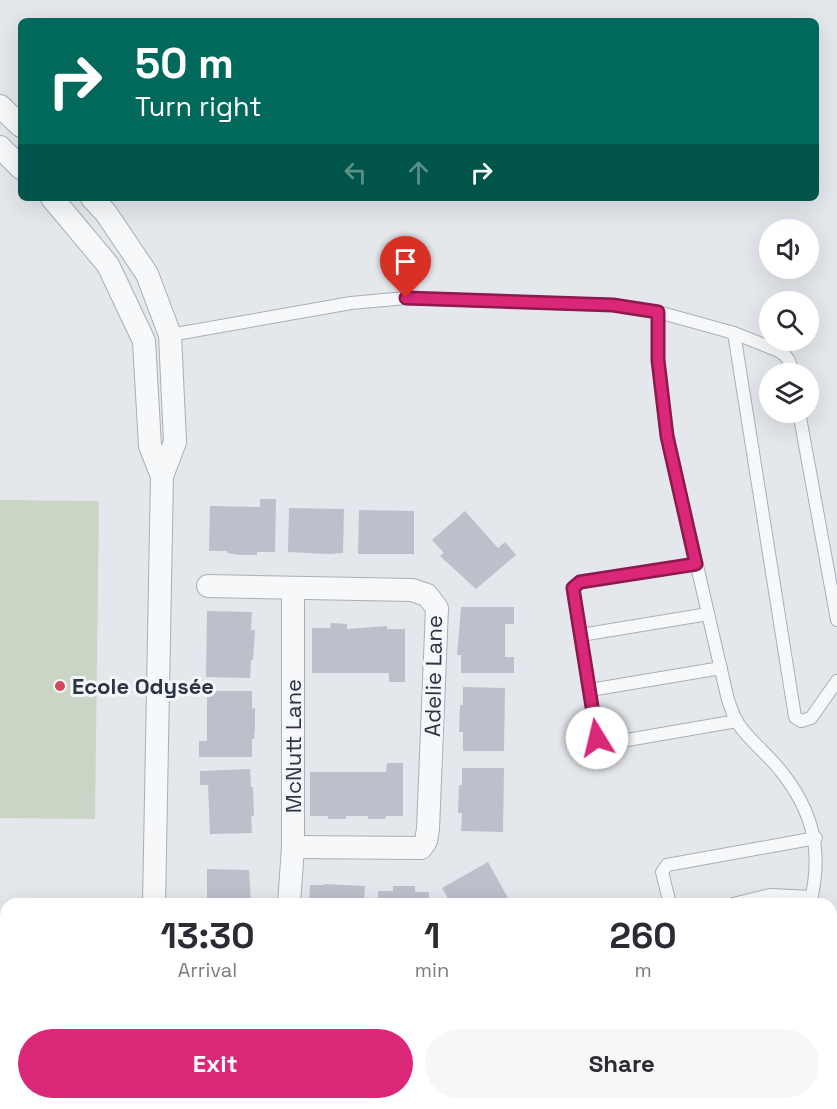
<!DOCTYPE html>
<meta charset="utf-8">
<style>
:root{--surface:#fff;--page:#f7f7f7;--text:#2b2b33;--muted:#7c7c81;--accent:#db2777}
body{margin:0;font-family:"Space Grotesk",sans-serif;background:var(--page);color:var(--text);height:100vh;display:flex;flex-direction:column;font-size:22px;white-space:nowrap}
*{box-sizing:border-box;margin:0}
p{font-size:20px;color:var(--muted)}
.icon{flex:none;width:33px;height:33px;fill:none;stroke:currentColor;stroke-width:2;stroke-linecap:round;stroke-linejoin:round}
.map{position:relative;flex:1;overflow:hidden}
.panel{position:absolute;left:0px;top:898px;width:837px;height:212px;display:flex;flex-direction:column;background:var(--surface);border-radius:18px 18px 0 0;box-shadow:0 6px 24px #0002}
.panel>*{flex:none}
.top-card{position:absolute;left:18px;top:18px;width:801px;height:183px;border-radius:9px;box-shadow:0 6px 24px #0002;background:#00695c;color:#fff;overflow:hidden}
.buttons{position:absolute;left:759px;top:219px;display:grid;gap:12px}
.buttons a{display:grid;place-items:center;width:60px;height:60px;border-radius:50%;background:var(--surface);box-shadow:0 6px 24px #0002;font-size:30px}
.pin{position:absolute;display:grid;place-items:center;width:51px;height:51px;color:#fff;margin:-62px -26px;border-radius:50% 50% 50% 0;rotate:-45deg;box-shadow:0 0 6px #0007}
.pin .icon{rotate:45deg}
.me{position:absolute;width:66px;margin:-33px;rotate:351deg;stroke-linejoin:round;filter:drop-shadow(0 0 4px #0008)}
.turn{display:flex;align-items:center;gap:21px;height:126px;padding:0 18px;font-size:27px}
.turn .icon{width:78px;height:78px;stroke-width:2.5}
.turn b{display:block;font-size:42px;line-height:51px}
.lanes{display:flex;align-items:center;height:57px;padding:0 18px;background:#0003;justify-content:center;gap:30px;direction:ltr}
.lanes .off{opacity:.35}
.eta{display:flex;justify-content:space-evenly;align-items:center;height:102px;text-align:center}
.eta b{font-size:36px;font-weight:800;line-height:42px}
.cta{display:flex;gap:12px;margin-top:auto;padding:12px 18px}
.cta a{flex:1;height:69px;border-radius:36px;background:var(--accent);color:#fff;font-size:24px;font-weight:800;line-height:69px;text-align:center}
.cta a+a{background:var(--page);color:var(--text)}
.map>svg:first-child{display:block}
.green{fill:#c9d6c5}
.building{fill:#bbc0ca}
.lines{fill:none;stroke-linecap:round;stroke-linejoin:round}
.service-casing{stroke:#a9aeb7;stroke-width:14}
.minor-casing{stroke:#a9aeb7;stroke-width:24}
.service{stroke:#f7f8fa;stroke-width:12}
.minor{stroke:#f7f8fa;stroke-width:22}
.route-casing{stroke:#8e194d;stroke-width:15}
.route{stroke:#db2777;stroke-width:10}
.poi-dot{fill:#d1495b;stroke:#f4f6f9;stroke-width:2}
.labels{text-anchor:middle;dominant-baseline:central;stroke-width:6;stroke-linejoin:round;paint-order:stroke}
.street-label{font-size:22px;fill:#2b3445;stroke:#f4f6f9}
.poi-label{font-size:22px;font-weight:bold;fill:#2b3445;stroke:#f4f6f9;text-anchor:start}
</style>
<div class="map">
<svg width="837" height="1109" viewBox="0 0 837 1109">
<rect width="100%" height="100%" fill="#e4e7ec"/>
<path class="green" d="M 0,500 L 99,501 L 95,819 L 0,818 Z"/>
<g class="building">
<path d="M 260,499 L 276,499 L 275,552 L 257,552 L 257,555 L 240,555 L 227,553 L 227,551 L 209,551 L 210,506 L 260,507 Z"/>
<path d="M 289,508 L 344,509 L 343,553 L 329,554 L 288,552 Z"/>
<path d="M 359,510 L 414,511 L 414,554 L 358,554 Z"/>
<path d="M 465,511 L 498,548 L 505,542 L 516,555 L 476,589 L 440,556 L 444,553 L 432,540 Z"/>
<path d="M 461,607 L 514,607 L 514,624 L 505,624 L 505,657 L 514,657 L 514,673 L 461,673 L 461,655 L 457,655 Z"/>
<path d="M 207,611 L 252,612 L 251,630 L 255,630 L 254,646 L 253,660 L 251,660 L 250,678 L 206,677 Z"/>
<path d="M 331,623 L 347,624 L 347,629 L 387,626 L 387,629 L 405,629 L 405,682 L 389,682 L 389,673 L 312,673 L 312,628 L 330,628 Z"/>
<path d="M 463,687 L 505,688 L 504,751 L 463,751 L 463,732 L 459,732 L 460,705 L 463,705 Z"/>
<path d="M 207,691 L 252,691 L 252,709 L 255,708 L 255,726 L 254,739 L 252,739 L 252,757 L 199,757 L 199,741 L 207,741 Z"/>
<path d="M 387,763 L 403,763 L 403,816 L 386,816 L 385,819 L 368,819 L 368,816 L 346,816 L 346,819 L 328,819 L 328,816 L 310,816 L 310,772 L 386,772 Z"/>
<path d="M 462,768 L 504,768 L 503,832 L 461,831 L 462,813 L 458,813 L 459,785 L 462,785 Z"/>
<path d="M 250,769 L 251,787 L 253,787 L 254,816 L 251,816 L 252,833 L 210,834 L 208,785 L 200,785 L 200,771 Z"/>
<path d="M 488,862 L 508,898 L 497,904 L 451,904 L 442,888 Z"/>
<path d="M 207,869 L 249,870 L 251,904 L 207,904 Z"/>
<path d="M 324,884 L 365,886 L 364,904 L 309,904 L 310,885 L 324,885 Z"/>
<path d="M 393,886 L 415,886 L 415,892 L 429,892 L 429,904 L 378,904 L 378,891 L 393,891 Z"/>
</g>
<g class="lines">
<defs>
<g id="service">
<path d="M 658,312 L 734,333 L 779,351 C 789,357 791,363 792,374"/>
<path d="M 734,333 L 795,717 L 801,721 L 811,718 L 837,681"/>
<path d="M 170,335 L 351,303 L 406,298 L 613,305 L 658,312 L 658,360 L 667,436 L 728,700 C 731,707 733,715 737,722 C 749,741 767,753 780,770 C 814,812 823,852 810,904"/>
<path d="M 799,412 L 837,620"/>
<path d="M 696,564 L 580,582 L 573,588 L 597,738 L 604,744 L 737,721"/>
<path d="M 581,635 L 708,614"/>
<path d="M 590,690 L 721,668"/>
<path d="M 670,904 L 662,872 L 667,865 L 816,838"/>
<path d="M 733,904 L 770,895 L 812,897"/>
<path d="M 0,920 L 6,919"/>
<path d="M 0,954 L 6,951"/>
<path d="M 0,1008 L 6,1001"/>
<path d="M 763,1109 L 764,1104"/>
</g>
<g id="minor">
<path d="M 0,106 L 21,126"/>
<path d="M 0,147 L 21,168"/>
<path d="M 52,198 L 108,265 L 144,341 L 150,446 L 162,476"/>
<path d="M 92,198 L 106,213 L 147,274 L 170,335 L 175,442 L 162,476 L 154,904"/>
<path d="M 208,586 L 412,590 L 427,595 L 437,608 L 428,829 L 426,841 L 421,848 L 293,847"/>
<path d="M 289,904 L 293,847 L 293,588"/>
<path d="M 420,1104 L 420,1109"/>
<path d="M 150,1109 L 150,1104"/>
<path d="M 238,1109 L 239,1104"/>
<path d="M 353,1109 L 357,1104"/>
</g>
</defs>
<use href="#service" class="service-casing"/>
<use href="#minor" class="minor-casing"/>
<use href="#service" class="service"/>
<use href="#minor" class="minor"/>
</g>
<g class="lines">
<defs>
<path id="route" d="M 406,298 L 613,305 L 658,312 L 658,360 L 667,436 L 696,564 L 580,582 L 573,588 L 597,738"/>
</defs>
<use href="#route" class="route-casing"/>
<use href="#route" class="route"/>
</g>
<circle class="poi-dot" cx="60" cy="686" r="6"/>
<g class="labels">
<g class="street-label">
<text transform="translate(433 676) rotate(-89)">Adelie Lane</text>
<text transform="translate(293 746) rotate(-90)">McNutt Lane</text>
</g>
<g class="poi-label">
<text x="72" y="686">Ecole Odysée</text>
</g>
</g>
</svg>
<div class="buttons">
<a><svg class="icon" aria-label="sound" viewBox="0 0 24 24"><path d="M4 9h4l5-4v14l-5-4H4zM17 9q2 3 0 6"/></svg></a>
<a><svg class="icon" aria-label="search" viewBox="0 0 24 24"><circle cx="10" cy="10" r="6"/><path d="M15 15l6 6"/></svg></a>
<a><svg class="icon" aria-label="layers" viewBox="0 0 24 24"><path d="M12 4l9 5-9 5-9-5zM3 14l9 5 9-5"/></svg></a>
</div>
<div class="pin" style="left:406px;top:298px;background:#d93025"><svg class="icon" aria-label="arrive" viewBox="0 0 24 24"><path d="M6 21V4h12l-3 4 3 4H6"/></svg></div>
<svg class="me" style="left:597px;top:738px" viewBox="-20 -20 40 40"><circle r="19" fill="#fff"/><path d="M0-13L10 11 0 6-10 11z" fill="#db2777"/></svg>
<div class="top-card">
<div class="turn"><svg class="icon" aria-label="right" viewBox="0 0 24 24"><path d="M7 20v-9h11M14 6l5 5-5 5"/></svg><div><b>50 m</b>Turn right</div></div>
<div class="lanes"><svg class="icon off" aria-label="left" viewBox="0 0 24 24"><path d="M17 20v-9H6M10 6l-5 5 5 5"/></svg><svg class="icon off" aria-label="ahead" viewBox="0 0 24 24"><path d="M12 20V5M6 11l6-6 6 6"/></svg><svg class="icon" aria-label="right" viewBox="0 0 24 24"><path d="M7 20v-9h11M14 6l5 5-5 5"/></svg></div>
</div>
<section class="panel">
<div class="eta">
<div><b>13:30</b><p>Arrival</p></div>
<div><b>1</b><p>min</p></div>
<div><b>260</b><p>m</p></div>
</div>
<div class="cta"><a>Exit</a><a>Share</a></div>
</section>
</div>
